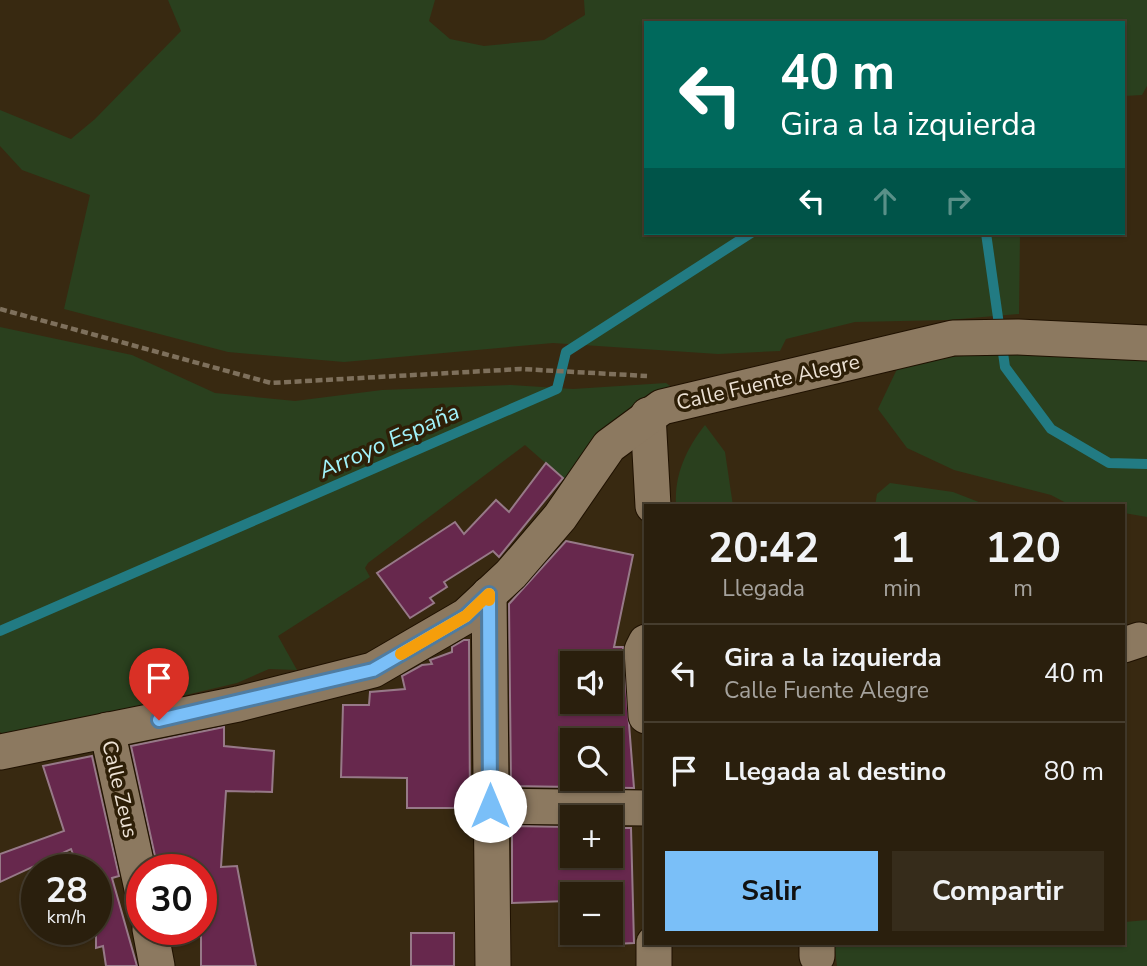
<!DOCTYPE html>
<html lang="es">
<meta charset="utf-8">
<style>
:root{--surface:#2a1f0d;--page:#362c1b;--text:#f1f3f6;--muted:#a5a29d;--line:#463d2e;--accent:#7abff8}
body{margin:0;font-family:"Nunito Sans",sans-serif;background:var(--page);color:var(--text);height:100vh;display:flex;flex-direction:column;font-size:26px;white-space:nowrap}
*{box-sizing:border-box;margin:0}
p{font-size:23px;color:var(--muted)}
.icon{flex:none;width:38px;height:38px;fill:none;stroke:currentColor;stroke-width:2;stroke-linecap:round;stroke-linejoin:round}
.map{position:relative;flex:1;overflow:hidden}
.sheet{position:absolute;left:644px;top:504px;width:481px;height:441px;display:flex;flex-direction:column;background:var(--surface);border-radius:0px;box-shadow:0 2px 5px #0004,0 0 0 2px var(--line)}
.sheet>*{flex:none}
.banner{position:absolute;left:644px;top:21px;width:481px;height:214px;border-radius:0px;box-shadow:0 2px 5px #0004,0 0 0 2px var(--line);background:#00695c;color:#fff;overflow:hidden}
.tools{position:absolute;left:560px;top:651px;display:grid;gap:14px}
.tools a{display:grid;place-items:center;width:63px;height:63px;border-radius:0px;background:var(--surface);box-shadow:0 2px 5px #0004,0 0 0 2px var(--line);font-size:35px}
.speed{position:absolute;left:21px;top:854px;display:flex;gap:14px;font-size:35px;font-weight:700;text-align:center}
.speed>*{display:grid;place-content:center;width:91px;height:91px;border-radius:50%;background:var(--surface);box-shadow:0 2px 5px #0004,0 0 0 2px var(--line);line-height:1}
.speed small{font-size:18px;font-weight:400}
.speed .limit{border:10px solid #d22;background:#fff;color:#111}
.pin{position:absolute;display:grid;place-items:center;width:60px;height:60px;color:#fff;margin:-72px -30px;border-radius:50% 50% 50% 0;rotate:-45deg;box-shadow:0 0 7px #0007}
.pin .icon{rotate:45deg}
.me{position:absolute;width:77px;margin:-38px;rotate:0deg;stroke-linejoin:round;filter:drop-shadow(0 0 5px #0008)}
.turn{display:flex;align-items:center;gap:24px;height:147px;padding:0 21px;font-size:32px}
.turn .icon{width:91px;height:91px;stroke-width:2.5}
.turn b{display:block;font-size:49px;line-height:60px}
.lanes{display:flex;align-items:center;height:66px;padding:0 21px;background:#0003;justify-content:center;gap:35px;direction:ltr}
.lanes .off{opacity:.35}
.eta{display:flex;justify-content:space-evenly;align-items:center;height:119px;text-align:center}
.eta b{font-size:42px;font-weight:700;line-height:49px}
.primary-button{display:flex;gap:14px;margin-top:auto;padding:14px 21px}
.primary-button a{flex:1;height:80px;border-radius:0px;background:var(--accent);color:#111;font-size:28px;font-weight:700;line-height:80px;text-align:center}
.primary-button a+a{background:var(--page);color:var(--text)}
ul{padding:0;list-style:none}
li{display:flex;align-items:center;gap:21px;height:98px;padding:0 21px;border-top:2px solid var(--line)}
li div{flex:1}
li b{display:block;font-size:26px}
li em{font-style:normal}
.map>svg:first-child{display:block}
.green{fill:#2a401e}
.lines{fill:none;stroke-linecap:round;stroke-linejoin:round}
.stream{stroke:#227b83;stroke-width:10}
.building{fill:#67284d;stroke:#977988;stroke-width:2;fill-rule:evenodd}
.minor-casing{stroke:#1f1100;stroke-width:37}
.path{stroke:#7e705c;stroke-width:4.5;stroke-dasharray:7 3.5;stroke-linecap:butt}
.minor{stroke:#8c7960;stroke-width:35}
.route-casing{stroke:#4f7ca1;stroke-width:18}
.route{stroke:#7abff8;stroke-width:12}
.slow{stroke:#f59e0b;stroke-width:12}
.labels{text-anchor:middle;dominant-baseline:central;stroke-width:7;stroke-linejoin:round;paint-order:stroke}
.street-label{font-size:21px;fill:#ede2d5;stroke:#2e1f07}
.water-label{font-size:23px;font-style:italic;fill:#a1f1f9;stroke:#2e1f07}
</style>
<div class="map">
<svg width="1147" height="966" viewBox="0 0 1147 966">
<rect width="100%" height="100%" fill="#382911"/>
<g class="green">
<path d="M 168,0 L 435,0 L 429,21 L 450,39 L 484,46 L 544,40 L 585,15 L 584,0 L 1147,0 L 1147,86 L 1142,95 L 1124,96 L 1124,23 L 646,23 L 646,233 L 1020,233 L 1019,314 L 948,320 L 855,322 L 786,339 L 780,351 L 718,354 L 553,343 L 344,362 L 228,352 L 64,309 L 90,195 L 22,170 L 0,146 L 0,110 L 71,139 L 95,119 L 181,31 Z"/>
<path d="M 0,327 L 132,355 L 215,393 L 295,401 L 382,390 L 511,385 L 573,389 L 666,383 L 673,388 L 566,481 L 525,445 L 368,563 L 365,568 L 370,577 L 278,636 L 297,670 L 269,669 L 237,683 L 7,737 L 0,732 Z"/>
<path d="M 1036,352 L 1147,356 L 1147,517 L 1124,513 L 1124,506 L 1072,506 L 1051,495 L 954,470 L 907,448 L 878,409 L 897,369 L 945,357 Z"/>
<path d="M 705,425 L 725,452 L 733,506 L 676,506 C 674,475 686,449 705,425 Z"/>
<path d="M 890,483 L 953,492 L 989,506 L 875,506 L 877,494 Z"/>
<path d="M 1147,920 L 1147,966 L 837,966 L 834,943 L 1124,943 L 1124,922 Z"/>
</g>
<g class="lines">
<g class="stream">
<path d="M 986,233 L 1005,367 L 1051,429 L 1109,463 L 1147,464"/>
<path d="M 0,631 L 557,389 L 566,352 L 751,233"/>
</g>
</g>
<g class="building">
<path d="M 546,463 L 563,478 L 499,557 L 493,551 L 444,582 L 447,587 L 430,598 L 434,603 L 410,618 L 377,573 L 455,522 L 464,534 L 496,500 L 509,512 Z"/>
<path d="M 566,541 L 633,555 L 614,647 L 623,647 L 634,788 L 511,786 L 509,604 ZM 572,663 L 611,663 L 611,702 L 572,702 ZM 572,740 L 611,740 L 611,779 L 572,779 Z"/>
<path d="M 464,640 L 469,640 L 470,808 L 407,808 L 407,778 L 341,777 L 343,705 L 369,705 L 370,692 L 405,689 L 402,676 L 422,665 L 432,664 L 430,660 L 452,652 L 452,647 Z"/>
<path d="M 224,727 L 224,746 L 274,751 L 272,792 L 226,791 L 221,867 L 237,866 L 256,966 L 201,966 L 201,870 L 158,870 L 131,746 Z"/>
<path d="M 92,756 L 119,876 L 112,878 L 137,966 L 106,966 L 103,946 L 96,948 L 96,870 L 79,870 L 71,849 L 0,882 L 0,854 L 64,831 L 43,766 Z"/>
<path d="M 512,826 L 572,827 L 572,856 L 611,856 L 611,828 L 631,828 L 634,943 L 595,945 L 594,933 L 611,933 L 611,894 L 572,894 L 572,913 L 568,913 L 567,901 L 512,903 Z"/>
<rect x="411" y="933" width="43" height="33"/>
</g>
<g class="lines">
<defs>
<g id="minor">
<path d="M 648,415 L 653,506"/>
<path d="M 489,594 L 493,966"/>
<path d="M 646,642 L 642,650 L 646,716"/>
<path d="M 1124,645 L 1139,640"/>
<path d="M 107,730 L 142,889"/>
<path d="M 0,752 L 238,704 L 373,670 L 466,616 L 511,574 L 560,517 L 609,446 L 662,407 L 953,338 L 1018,337 L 1147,343"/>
<path d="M 490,806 L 646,808"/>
<path d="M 150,929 L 157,966"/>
<path d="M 654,943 L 654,966"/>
<path d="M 817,943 L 817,956"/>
</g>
</defs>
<use href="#minor" class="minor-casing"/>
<path class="path" d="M 0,309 L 271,383 L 521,369 L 647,376"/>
<use href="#minor" class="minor"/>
</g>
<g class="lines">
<defs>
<path id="route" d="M 159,720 L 373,670 L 466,616 L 489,594 L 490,806"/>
</defs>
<use href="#route" class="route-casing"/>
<use href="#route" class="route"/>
<path class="slow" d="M 401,654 L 466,616 L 489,594 L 489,600"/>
</g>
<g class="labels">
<g class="street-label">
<text transform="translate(768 382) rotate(-13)">Calle Fuente Alegre</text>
<text transform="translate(120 789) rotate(77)">Calle Zeus</text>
</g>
<g class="water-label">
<text transform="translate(389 441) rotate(-24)">Arroyo España</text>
</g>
</g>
</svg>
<div class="tools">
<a><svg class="icon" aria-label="sound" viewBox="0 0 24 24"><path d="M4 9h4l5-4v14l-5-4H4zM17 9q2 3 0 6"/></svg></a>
<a><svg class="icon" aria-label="search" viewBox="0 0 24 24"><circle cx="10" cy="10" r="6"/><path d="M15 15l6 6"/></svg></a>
<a>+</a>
<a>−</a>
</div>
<div class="speed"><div>28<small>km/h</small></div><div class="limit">30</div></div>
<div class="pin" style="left:159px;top:720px;background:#d93025"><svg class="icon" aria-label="arrive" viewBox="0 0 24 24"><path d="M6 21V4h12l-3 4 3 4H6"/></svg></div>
<svg class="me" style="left:490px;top:806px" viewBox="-20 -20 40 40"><circle r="19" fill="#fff"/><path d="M0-13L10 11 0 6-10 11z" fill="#7abff8"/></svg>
<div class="banner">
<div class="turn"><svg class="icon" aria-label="left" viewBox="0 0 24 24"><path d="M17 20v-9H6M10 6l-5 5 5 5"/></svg><div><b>40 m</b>Gira a la izquierda</div></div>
<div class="lanes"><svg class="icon" aria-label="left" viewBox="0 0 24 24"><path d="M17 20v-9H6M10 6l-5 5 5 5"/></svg><svg class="icon off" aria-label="ahead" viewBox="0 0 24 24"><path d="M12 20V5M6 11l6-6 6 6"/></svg><svg class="icon off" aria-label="right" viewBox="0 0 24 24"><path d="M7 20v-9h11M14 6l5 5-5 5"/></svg></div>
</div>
<section class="sheet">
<div class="eta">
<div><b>20:42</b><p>Llegada</p></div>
<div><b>1</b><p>min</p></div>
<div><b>120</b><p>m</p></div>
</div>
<ul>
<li><svg class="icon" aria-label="left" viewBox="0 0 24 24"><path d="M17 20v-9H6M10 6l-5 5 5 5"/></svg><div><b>Gira a la izquierda</b><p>Calle Fuente Alegre</p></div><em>40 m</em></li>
<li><svg class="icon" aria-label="arrive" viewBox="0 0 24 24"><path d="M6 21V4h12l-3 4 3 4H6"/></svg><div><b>Llegada al destino</b></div><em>80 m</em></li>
</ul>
<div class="primary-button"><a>Salir</a><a>Compartir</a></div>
</section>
</div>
